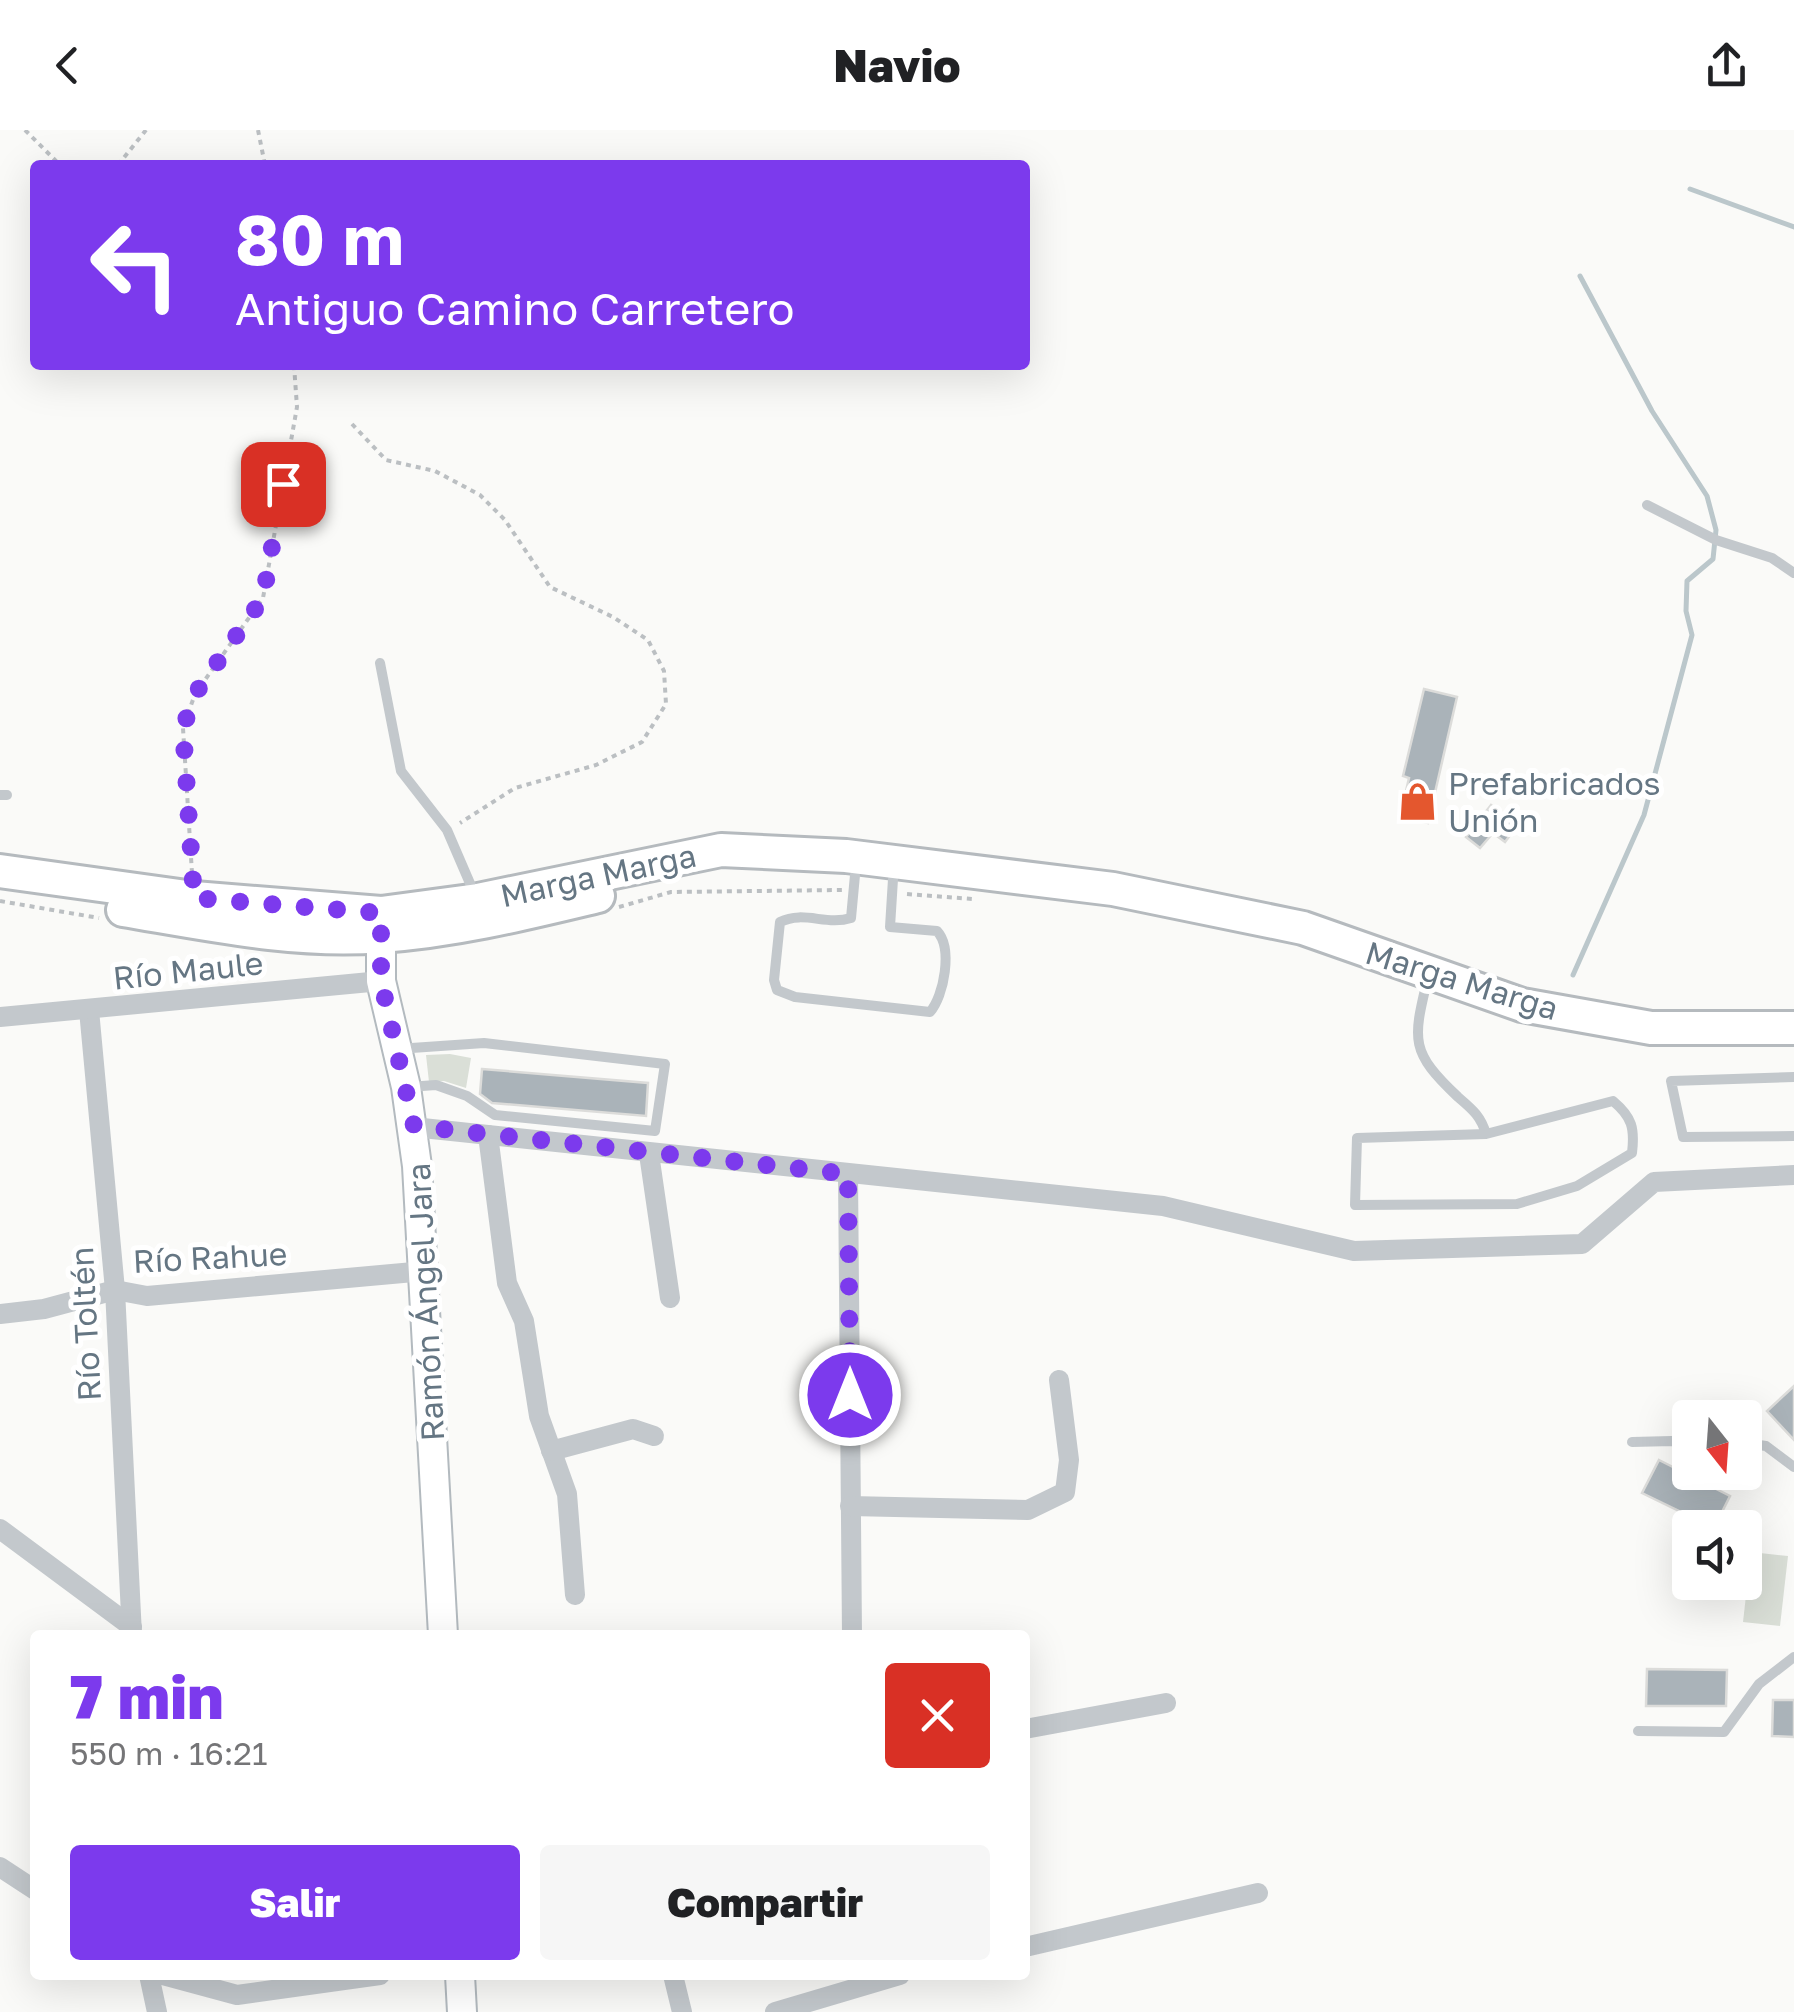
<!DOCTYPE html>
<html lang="es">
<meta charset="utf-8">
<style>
:root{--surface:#fff;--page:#f6f6f6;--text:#202124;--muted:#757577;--accent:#7c3aed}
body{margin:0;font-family:"Golos Text",sans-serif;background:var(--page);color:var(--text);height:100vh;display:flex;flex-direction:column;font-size:38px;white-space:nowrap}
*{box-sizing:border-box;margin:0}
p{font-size:32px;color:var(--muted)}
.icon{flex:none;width:55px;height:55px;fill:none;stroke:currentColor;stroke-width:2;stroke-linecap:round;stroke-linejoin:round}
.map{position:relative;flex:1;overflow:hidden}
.sheet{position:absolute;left:30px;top:1500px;width:1000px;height:350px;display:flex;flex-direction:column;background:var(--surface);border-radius:10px;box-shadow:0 10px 40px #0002}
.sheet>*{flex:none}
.guide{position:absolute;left:30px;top:30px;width:1000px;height:210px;border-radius:10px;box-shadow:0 10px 40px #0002;background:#7c3aed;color:#fff;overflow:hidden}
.needle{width:65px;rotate:163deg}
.tools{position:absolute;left:1672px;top:1270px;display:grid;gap:20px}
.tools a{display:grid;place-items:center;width:90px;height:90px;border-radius:10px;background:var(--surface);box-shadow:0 10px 40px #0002;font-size:50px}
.pin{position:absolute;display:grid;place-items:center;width:85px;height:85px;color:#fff;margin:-42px;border-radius:20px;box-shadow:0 5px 15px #0006}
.me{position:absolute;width:110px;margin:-55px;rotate:0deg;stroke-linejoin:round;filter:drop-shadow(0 0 8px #0008)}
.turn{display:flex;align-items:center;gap:35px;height:210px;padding:0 40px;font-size:45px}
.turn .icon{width:130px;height:130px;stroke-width:2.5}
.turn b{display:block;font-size:70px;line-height:85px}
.round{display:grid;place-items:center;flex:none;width:105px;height:105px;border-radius:10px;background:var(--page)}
.head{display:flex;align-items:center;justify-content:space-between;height:170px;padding:0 40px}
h1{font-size:60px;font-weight:800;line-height:75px;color:var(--accent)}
.action{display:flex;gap:20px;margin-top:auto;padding:20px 40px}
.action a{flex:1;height:115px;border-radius:10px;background:var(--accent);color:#fff;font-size:40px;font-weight:800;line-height:115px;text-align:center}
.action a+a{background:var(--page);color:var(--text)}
header{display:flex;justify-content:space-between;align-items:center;height:130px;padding:0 40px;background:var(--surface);font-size:45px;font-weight:800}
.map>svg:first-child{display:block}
.green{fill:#dadfd7}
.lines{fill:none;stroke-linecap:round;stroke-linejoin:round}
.stream{stroke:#bbc7cb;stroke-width:5}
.building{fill:#aab3b9;stroke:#dcdcda;stroke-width:2.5}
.secondary-casing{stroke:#b3babf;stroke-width:32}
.primary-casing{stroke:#b5babe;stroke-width:38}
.path{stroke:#bbbfc2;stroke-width:4;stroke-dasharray:5 5;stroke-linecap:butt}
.lane{stroke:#c3c8cc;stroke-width:10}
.street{stroke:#c3c8cc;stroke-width:20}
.secondary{stroke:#fff;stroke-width:28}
.primary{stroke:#fff;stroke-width:32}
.route{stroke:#7c3aed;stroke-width:18;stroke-dasharray:0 32.4}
.labels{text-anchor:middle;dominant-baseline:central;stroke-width:10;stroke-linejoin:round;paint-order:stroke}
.poi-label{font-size:32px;fill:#657683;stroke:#fff;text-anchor:start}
.street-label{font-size:32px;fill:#657683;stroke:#fff}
</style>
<header><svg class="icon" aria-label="back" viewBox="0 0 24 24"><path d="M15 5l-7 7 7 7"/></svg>Navio<svg class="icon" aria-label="share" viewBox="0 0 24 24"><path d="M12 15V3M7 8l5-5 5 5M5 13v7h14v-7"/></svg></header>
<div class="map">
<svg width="1794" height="1882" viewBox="0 0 1794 1882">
<rect width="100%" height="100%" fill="#fafaf8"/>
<g class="green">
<path d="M 450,924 L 471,928 L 466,958 L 444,951 L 429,952 L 426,925 Z"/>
<path d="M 1751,1422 L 1788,1426 L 1780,1496 L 1743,1492 Z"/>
</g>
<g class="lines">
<g class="stream">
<path d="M 1690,59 L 1794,97"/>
<path d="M 1573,845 L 1644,685 L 1692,505 L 1686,481 L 1687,451 L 1713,429 L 1716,400 L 1707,366 L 1652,281 L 1580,146"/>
</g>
</g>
<g class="building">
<path d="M 1424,559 L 1457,567 L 1428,693 L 1400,687 L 1409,648 L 1403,646 Z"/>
<path d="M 1491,675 L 1506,687 L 1512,679 L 1523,688 L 1505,712 L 1493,703 L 1480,718 L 1466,707 Z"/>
<path d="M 482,939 L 648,953 L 646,986 L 492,973 L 480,964 Z"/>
<path d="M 1794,1256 L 1794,1310 L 1767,1281 Z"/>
<path d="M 1659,1330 L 1730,1366 L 1714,1398 L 1642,1363 Z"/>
<path d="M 1647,1539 L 1727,1540 L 1726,1576 L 1646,1576 Z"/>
<path d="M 1773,1570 L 1794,1570 L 1794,1607 L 1772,1606 Z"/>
</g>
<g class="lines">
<defs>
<g id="secondary">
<path d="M 381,785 L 381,851 L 406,957 L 417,1036 L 443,1505"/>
<path d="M 460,1845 L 462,1882"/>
</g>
<g id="primary">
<path d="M 0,741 L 194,768 L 381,783 L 478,770 L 721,720 L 846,726 L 1113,759 L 1303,798 L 1522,875 L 1651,898 L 1794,898"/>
<path d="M 123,780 C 207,794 296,813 381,806 C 455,801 527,783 598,766"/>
</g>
</defs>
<use href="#secondary" class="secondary-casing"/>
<use href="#primary" class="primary-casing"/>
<g class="path">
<path d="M 25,0 L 60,35"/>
<path d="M 258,0 L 265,35"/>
<path d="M 118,35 L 146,0"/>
<path d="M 352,294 L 386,330 L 435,341 L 480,365 L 505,390 L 550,457 L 613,487 L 648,510 L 664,541 L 666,574 L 642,612 L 596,635 L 515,658 L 460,693"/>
<path d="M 192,743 L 183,598 L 195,564 L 263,468 L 297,277 L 294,235"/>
<path d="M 907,764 L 972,769"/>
<path d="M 0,771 L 99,788"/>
<path d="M 619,777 L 671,762 L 842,760"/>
</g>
<g class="lane">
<path d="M 1647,375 L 1716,410 L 1772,428 L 1794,443"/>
<path d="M 380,533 L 401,641 L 447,700 L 475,765"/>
<path d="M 0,665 L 7,665"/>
<path d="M 855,745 L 851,788 C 826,796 804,780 780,792 L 774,850 L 777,860 L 795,867 L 930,882 C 944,866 953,818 937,801 L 890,797 L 893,749"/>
<path d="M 1428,847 C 1413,910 1409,921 1458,967 C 1472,979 1481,986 1486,1004 L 1357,1008 L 1355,1075 L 1517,1074 L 1577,1056 L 1632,1023 C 1635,998 1632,987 1613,971 L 1486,1004"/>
<path d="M 397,919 L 484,913 L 665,934 L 655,1001 L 495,985 L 467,966 L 436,955 L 408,957"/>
<path d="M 1794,947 L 1671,951 L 1683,1007 L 1794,1006"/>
<path d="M 1632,1312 L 1672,1311 L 1690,1319"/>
<path d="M 1745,1313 L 1766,1316 L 1794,1337"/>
<path d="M 1638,1601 L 1724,1602 L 1759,1554 L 1794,1527"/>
</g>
<g class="street">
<path d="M 89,880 L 115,1160 L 132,1505"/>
<path d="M 0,887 L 381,851"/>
<path d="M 413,997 L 1163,1076 L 1354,1121 L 1582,1114 L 1654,1052 L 1794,1045"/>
<path d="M 488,1005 L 507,1153 L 524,1191 L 539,1286 L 567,1364 L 575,1465"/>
<path d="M 649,1024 L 670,1168"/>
<path d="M 848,1044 L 852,1505"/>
<path d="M 0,1184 L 44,1179 L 115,1160 L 147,1166 L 425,1141"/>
<path d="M 551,1321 L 633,1299 L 654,1306"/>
<path d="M 850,1376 L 1028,1380 L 1065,1362 L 1069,1330 L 1059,1250"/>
<path d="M 0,1399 L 132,1497"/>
<path d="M 1025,1599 L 1166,1573"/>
<path d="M 0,1737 L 35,1760"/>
<path d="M 1025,1817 L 1258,1763"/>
<path d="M 149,1845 L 157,1882"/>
<path d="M 163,1845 L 237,1865 L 380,1845"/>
<path d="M 673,1845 L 682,1882"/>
<path d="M 775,1882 L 900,1845"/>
</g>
<use href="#secondary" class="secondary"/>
<use href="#primary" class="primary"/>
</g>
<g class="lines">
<path class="route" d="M 283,354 L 263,468 L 195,564 L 183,598 L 194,768 L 381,783 L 381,851 L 414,996 L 848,1044 L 850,1265"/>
</g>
<defs>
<symbol id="shop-bare" viewBox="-9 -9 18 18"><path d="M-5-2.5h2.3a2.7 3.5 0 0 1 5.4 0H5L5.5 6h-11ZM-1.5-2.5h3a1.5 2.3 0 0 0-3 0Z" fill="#e4572e" stroke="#fff" stroke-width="2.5" paint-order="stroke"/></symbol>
</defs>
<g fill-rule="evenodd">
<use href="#shop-bare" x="1390" y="644" width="55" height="55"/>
</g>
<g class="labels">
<g class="poi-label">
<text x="1448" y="653">Prefabricados<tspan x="1448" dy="37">Unión</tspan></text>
</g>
<g class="street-label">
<text transform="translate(598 745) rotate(-12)">Marga Marga</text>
<text transform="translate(188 840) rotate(-6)">Río Maule</text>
<text transform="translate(1462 850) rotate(17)">Marga Marga</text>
<text transform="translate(210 1127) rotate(-3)">Río Rahue</text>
<text transform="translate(425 1172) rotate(-93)">Ramón Ángel Jara</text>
<text transform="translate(85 1194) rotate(-93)">Río Toltén</text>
</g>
</g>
</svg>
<div class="tools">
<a><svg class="needle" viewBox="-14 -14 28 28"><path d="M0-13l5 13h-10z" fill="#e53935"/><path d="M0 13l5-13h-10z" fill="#757577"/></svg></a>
<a><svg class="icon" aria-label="sound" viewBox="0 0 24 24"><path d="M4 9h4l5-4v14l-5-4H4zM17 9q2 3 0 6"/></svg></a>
</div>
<div class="pin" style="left:283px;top:354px;background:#d93025"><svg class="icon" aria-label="arrive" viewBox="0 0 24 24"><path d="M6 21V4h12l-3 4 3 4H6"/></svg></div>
<svg class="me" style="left:850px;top:1265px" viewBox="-20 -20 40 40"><circle r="17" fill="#7c3aed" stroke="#fff" stroke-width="3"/><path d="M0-11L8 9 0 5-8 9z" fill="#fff"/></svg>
<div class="guide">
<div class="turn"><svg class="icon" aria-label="left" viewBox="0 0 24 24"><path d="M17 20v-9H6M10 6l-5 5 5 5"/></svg><div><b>80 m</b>Antiguo Camino Carretero</div></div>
</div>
<section class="sheet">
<div class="head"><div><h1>7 min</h1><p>550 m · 16:21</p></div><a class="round" style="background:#d93025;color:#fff"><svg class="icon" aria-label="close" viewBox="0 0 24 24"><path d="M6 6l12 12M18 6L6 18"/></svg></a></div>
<div class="action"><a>Salir</a><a>Compartir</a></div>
</section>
</div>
